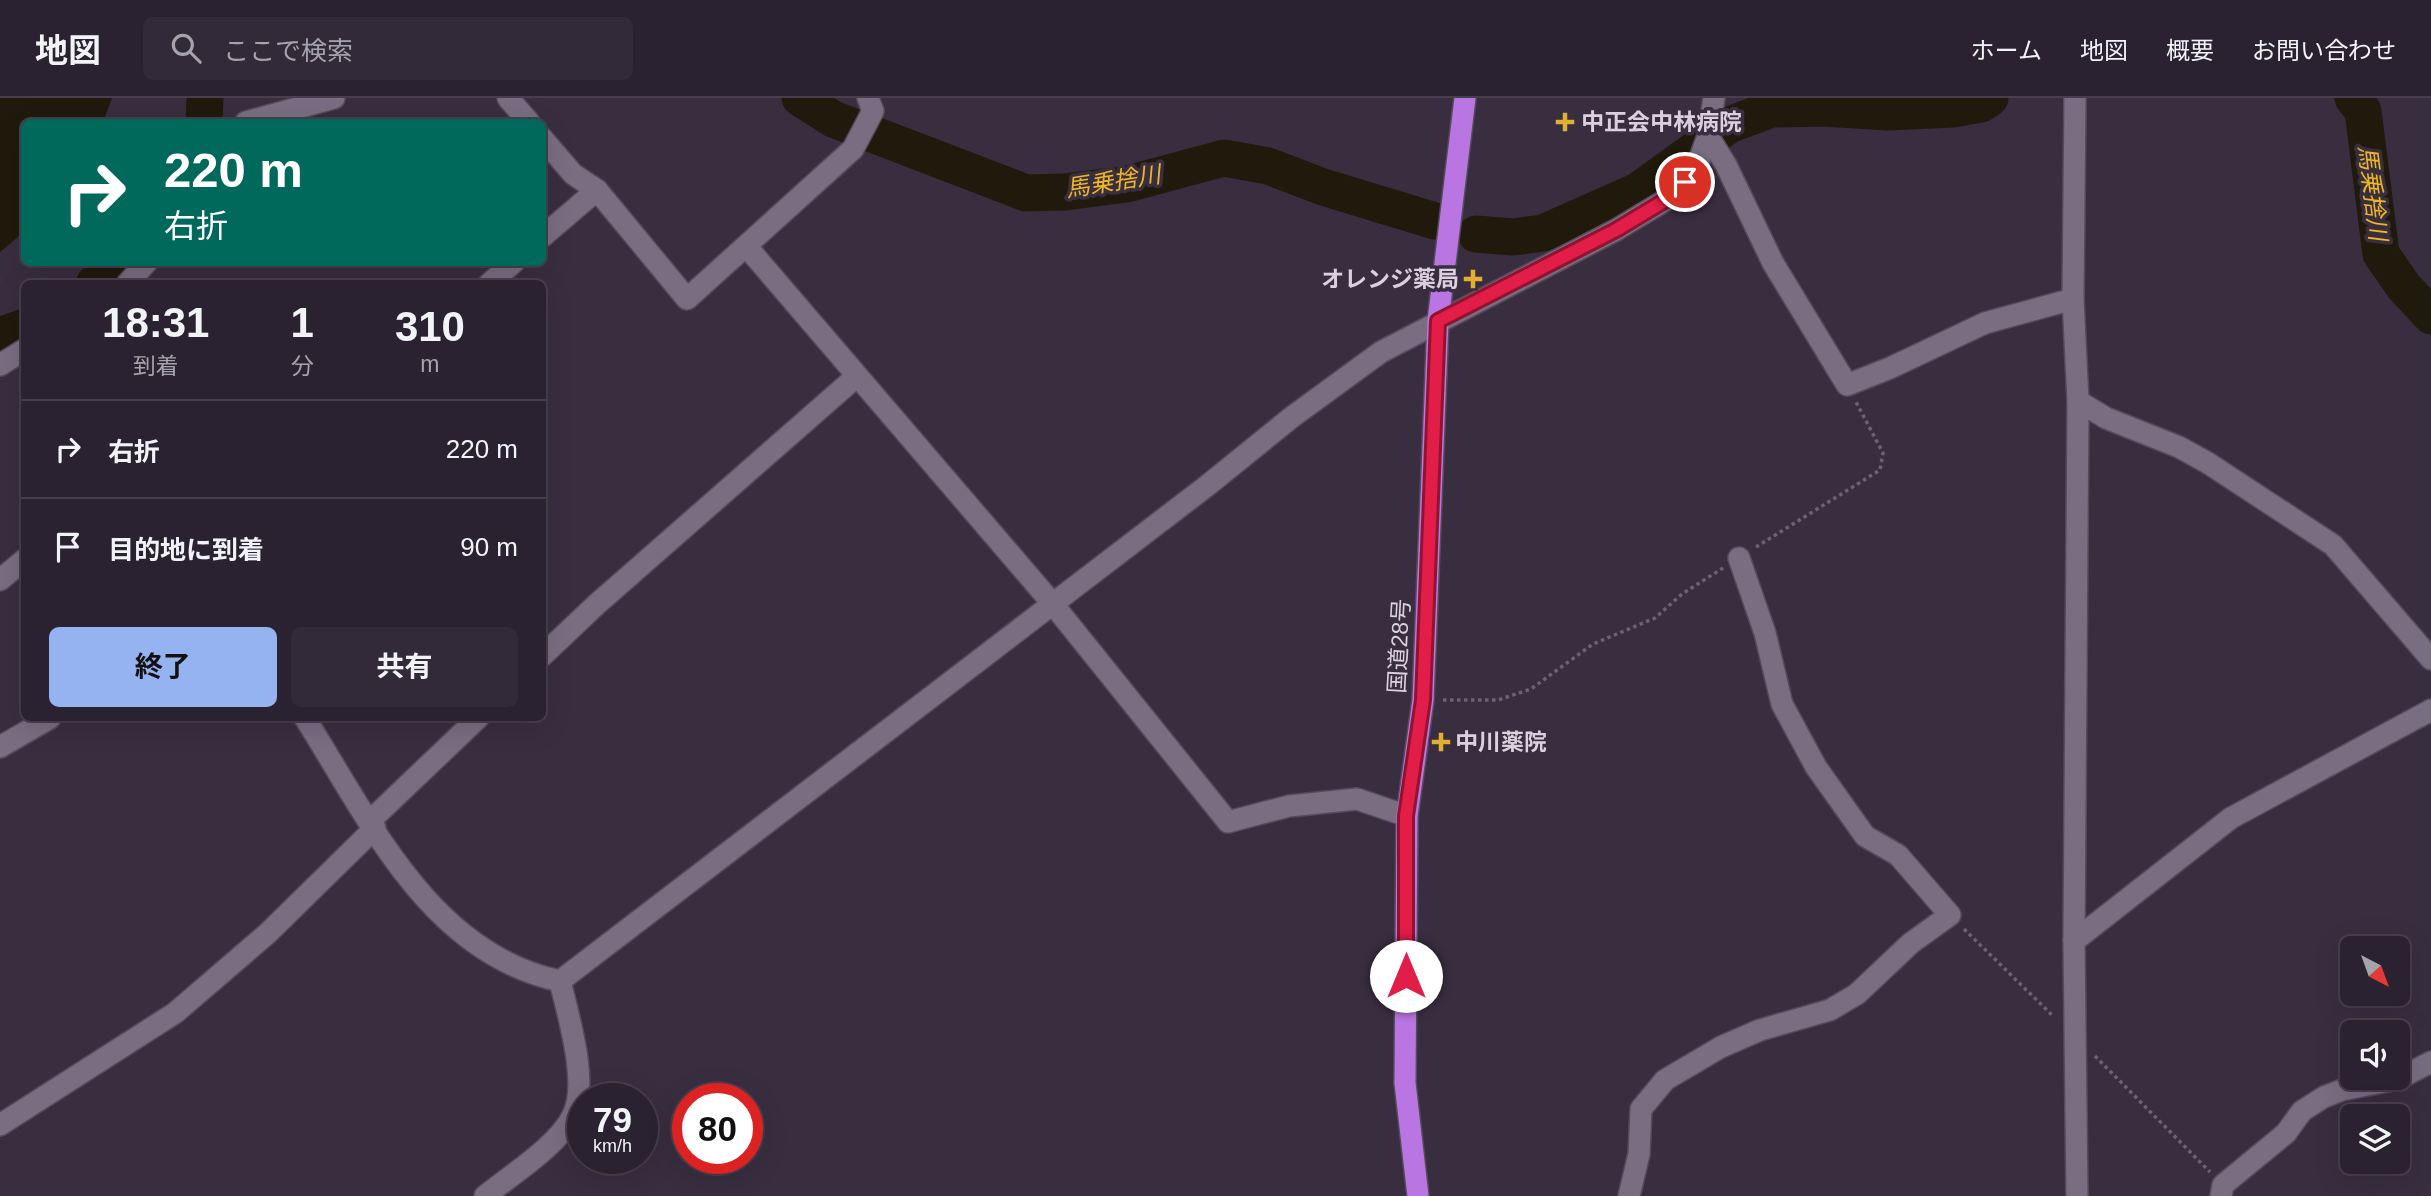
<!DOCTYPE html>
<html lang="ja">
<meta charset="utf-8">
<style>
:root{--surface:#2a2230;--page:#322a38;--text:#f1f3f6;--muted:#a5a4ab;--line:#463f4c;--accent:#95b2f1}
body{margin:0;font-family:Helvetica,"Noto Sans JP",sans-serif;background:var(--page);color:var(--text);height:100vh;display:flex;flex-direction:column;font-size:26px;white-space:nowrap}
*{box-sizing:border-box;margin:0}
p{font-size:23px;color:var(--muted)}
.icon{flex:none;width:38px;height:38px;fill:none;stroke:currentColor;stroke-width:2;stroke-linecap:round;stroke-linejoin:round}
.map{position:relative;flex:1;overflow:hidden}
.panel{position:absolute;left:21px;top:182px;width:525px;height:441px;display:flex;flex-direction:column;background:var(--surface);border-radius:10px;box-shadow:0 7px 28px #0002,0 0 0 2px var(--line)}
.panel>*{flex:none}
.banner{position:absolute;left:21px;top:21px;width:525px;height:147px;border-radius:10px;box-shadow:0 7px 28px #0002,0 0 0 2px var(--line);background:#00695c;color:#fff;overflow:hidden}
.needle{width:46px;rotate:139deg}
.fabs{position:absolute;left:2340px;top:838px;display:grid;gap:14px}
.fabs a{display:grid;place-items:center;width:70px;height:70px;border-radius:10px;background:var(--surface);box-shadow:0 7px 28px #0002,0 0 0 2px var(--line);font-size:35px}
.speed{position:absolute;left:567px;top:985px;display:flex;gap:14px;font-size:35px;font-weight:700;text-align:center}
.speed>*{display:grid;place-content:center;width:91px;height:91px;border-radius:50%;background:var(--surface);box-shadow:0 7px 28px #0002,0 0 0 2px var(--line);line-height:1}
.speed small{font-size:18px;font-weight:400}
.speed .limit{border:10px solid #d22;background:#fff;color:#111}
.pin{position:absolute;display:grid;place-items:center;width:60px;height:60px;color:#fff;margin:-30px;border:4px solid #fff;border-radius:50%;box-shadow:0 2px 7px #0007}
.me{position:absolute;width:77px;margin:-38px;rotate:0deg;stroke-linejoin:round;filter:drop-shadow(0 0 5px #0008)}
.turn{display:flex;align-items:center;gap:24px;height:147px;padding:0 28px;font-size:32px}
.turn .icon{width:91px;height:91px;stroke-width:2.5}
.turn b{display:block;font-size:49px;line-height:60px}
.eta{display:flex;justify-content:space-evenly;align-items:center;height:119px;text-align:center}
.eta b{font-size:42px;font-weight:700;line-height:49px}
.button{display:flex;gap:14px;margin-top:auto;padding:14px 28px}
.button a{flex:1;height:80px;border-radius:10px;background:var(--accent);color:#111;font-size:28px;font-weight:700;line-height:80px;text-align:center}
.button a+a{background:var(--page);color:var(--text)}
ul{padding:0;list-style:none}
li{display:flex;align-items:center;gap:21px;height:98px;padding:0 28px;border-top:2px solid var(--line)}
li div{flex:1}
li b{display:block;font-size:26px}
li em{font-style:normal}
header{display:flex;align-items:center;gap:42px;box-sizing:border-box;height:98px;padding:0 35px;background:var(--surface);border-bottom:2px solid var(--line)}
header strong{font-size:33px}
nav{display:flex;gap:38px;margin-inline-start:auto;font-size:24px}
.search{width:490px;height:63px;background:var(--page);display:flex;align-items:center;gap:18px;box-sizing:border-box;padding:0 24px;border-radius:10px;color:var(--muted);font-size:26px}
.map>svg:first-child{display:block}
.water{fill:#201a0c}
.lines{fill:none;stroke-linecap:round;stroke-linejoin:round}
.river{stroke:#201a0c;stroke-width:37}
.minor-casing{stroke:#544b5a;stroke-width:24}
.highway-casing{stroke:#544b5a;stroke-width:24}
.path{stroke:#6b6272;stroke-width:3.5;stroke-dasharray:3.5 3.5;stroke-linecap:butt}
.minor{stroke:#796d82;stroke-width:21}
.highway{stroke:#b975e2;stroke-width:21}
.route-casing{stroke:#92132f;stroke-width:18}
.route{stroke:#e11d48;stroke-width:12}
.poi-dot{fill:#e1af34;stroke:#382e40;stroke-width:2.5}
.labels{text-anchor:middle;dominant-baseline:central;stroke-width:7;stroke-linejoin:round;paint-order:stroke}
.poi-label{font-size:23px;font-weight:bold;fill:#d9d2de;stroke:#382e40;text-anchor:start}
.street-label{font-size:23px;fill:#d9d2de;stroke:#382e40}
.water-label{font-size:24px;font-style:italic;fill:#eeb61f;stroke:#382e40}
</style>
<header>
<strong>地図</strong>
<div class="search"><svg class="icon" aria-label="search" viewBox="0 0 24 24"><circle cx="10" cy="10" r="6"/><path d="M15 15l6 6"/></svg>ここで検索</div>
<nav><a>ホーム</a><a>地図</a><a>概要</a><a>お問い合わせ</a></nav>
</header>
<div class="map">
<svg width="2431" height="1098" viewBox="0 0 2431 1098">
<rect width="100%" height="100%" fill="#382e40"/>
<path class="water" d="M 0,0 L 112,0 L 103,24 L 24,24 L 24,134 L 0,154 Z"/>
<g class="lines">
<g class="river">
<path d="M 800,0 L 833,21 L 1026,95 L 1065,94 L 1127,86 L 1224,60 L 1268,68 L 1323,89 L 1435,123"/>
<path d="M 2353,0 L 2363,13 L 2381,156 L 2404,189 L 2431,218"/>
<path d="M 204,24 L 205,0"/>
<path d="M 1476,136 L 1513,139 L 1543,135 L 1638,93 L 1729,27 L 1772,11 L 1823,10 L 1888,14 L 1953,11 L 1981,6 L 1990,0"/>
<path d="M 94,186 L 118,164"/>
<path d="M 0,238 L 24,229"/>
</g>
<defs>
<g id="minor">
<path d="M 508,0 L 529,24"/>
<path d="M 2075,0 L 2073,201 L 2078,303 L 2074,843 L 2077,1098"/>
<path d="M 246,24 L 334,0"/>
<path d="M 1708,38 L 1726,67 L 1773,165 L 1847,287 L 1890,270 L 1985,225 L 2073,201"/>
<path d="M 542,40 L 573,76 L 597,92 L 687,201 L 853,51 L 873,13 L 868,0"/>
<path d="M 542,139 L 597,92"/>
<path d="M 747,149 L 1052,505 L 1228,724 L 1289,708 L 1357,701 L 1407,718"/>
<path d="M 127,186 L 147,164"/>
<path d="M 489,186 L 514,164"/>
<path d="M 0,267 L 24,252"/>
<path d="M 2078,303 L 2106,320 L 2179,349 L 2208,365 L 2333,447 L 2431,561"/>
<path d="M 0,482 L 24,462"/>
<path d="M 542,558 L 597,506 L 857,278"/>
<path d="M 305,620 C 369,721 430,856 560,883 L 1208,387 L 1292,319 L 1381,254 L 1616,132 L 1674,97 L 1696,71 L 1708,38 L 1714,0"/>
<path d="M 0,649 L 50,620"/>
<path d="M 370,723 L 478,620"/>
<path d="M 2074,843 L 2231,720 L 2431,612"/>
<path d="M 0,1027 L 175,915 L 268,835 L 375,730"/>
<path d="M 485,1098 C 511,1077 559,1047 573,1017 C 589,985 568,917 560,883"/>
<path d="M 1629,1098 L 1639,1056 L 1641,1011 L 1665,982 L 1721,949 L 1760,932 L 1830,912 L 1857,896 L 1911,845 L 1950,817 L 1898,757 L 1865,738 L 1816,669 L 1782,606 L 1765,535 L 1739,460"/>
<path d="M 2221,1098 L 2223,1087 L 2286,1035 L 2302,1013 L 2324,999 L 2342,992 L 2398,981 L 2431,964"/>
</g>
<path id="highway" d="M 1418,1098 L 1405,985 L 1407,718 L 1423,602 L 1438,223 L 1465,0"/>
</defs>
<use href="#minor" class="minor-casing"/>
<use href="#highway" class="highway-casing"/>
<g class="path">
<path d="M 1756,449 L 1880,372 L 1883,355 L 1856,304"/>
<path d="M 1443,602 L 1498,602 L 1531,591 L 1593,546 L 1655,520 L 1682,496 L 1723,470"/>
<path d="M 1964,831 L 2054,919"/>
<path d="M 2095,958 L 2210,1074"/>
</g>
<use href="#minor" class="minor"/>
<use href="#highway" class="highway"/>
</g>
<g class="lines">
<defs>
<path id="route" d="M 1406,878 L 1406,718 L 1423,602 L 1438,223 L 1616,132 L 1674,97 L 1685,84"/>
</defs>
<use href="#route" class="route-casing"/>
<use href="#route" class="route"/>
</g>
<g class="poi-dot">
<path d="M1561.5 13.5h7v7h7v7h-7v7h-7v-7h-7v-7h7z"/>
<path d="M1469.5 170.5h7v7h7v7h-7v7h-7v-7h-7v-7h7z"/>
<path d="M1437.5 633.5h7v7h7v7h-7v7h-7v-7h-7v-7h7z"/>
</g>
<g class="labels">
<g class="poi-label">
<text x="1581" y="24">中正会中林病院</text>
<text x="1459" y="181" text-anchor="end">オレンジ薬局</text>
<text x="1455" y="644">中川薬院</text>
</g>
<g class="street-label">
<text transform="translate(1399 548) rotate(-87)">国道28号</text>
</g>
<g class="water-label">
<text transform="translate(1113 83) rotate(-9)">馬乗捨川</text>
<text transform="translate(2373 95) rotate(83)">馬乗捨川</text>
</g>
</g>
</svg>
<div class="fabs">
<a><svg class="needle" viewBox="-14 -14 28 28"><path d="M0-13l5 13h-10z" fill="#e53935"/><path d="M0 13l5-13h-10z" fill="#a5a4ab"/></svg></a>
<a><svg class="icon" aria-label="sound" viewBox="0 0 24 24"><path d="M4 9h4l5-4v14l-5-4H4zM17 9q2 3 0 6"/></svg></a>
<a><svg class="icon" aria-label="layers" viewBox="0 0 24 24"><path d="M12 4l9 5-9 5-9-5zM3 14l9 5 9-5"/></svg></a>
</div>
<div class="speed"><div>79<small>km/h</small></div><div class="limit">80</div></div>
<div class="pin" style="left:1685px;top:84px;background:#d93025"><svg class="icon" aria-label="arrive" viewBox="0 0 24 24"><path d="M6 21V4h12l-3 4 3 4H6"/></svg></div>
<svg class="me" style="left:1406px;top:878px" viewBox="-20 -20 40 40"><circle r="19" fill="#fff"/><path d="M0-13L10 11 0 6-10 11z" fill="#e11d48"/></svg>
<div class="banner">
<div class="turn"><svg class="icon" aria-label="right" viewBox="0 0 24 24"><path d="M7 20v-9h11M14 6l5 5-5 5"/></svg><div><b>220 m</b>右折</div></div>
</div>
<section class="panel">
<div class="eta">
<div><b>18:31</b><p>到着</p></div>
<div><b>1</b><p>分</p></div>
<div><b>310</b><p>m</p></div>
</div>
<ul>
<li><svg class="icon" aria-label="right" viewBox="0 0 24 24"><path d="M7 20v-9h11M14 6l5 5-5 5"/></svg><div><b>右折</b></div><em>220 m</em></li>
<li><svg class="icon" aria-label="arrive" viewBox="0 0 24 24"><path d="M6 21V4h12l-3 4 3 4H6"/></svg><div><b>目的地に到着</b></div><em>90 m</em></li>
</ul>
<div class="button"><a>終了</a><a>共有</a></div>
</section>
</div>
